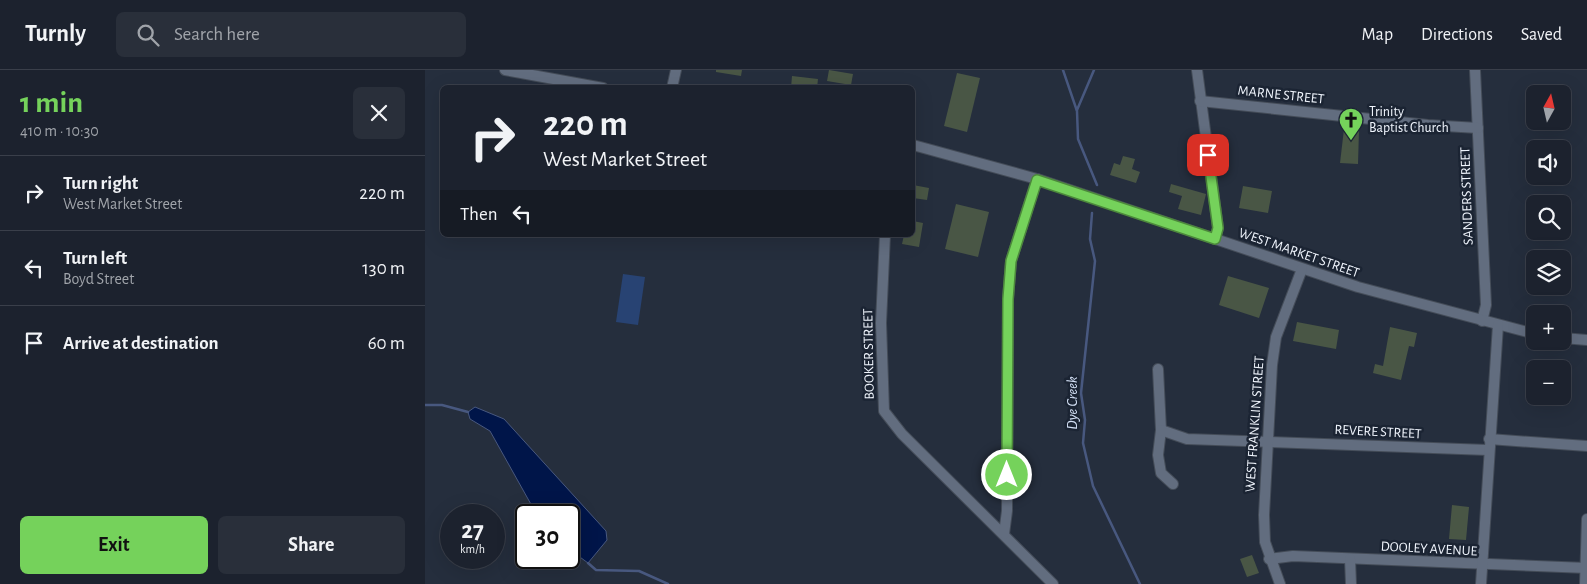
<!DOCTYPE html>
<meta charset="utf-8">
<style>
:root{--surface:#1c222e;--page:#292f3a;--text:#f1f3f6;--muted:#a0a4aa;--line:#3a3f4a;--accent:#75d25b}
body{margin:0;font-family:"Alegreya Sans",sans-serif;background:var(--page);color:var(--text);height:100vh;display:flex;flex-direction:column;font-size:19px;white-space:nowrap}
*{box-sizing:border-box;margin:0}
p{font-size:16px;color:var(--muted)}
.icon{flex:none;width:28px;height:28px;fill:none;stroke:currentColor;stroke-width:2;stroke-linecap:round;stroke-linejoin:round}
.map{position:relative;flex:1;overflow:hidden}
.sheet{display:flex;flex-direction:column;background:var(--surface);width:425px}
.sheet>*{flex:none}
.banner{position:absolute;left:15px;top:15px;width:475px;height:152px;border-radius:8px;box-shadow:0 5px 20px #0002,0 0 0 1px var(--line);background:#1c222e;color:var(--text);overflow:hidden}
.needle{width:32px;rotate:8deg}
.tools{position:absolute;left:1101px;top:15px;display:grid;gap:10px}
.tools a{display:grid;place-items:center;width:45px;height:45px;border-radius:8px;background:var(--surface);box-shadow:0 5px 20px #0002,0 0 0 1px var(--line);font-size:25px}
.speed{position:absolute;left:15px;top:434px;display:flex;gap:10px;font-size:25px;font-weight:700;text-align:center}
.speed>*{display:grid;place-content:center;width:65px;height:65px;border-radius:50%;background:var(--surface);box-shadow:0 5px 20px #0002,0 0 0 1px var(--line);line-height:1}
.speed small{font-size:12px;font-weight:400}
.speed .limit{border:2px solid #111;border-radius:8px;background:#fff;color:#111}
.pin{position:absolute;display:grid;place-items:center;width:42px;height:42px;color:#fff;margin:-21px;border-radius:10px;box-shadow:0 2px 8px #0006}
.me{position:absolute;width:55px;margin:-28px;rotate:0deg;stroke-linejoin:round;filter:drop-shadow(0 0 4px #0008)}
.turn{display:flex;align-items:center;gap:18px;height:105px;padding:0 20px;font-size:22px}
.turn .icon{width:65px;height:65px;stroke-width:2.5}
.turn b{display:block;font-size:35px;line-height:42px}
.then{display:flex;align-items:center;height:48px;padding:0 20px;background:#0003;gap:10px;font-size:19px}
.round{display:grid;place-items:center;flex:none;width:52px;height:52px;border-radius:8px;background:var(--page)}
.overview{display:flex;align-items:center;justify-content:space-between;height:85px;padding:0 20px}
h1{font-size:30px;font-weight:700;line-height:38px;color:var(--accent)}
.cta{display:flex;gap:10px;margin-top:auto;padding:10px 20px}
.cta a{flex:1;height:58px;border-radius:8px;background:var(--accent);color:#111;font-size:20px;font-weight:700;line-height:58px;text-align:center}
.cta a+a{background:var(--page);color:var(--text)}
ul{padding:0;list-style:none}
li{display:flex;align-items:center;gap:15px;height:75px;padding:0 20px;border-top:1px solid var(--line)}
li div{flex:1}
li b{display:block;font-size:19px}
li em{font-style:normal}
header{display:flex;align-items:center;gap:30px;box-sizing:border-box;height:70px;padding:0 25px;background:var(--surface);border-bottom:1px solid var(--line)}
header strong{font-size:24px}
nav{display:flex;gap:28px;margin-inline-start:auto;font-size:18px}
.search{width:350px;height:45px;background:var(--page);display:flex;align-items:center;gap:12px;box-sizing:border-box;padding:0 18px;border-radius:8px;color:var(--muted);font-size:19px}
main{display:flex;flex:1;min-height:0}
.map>svg:first-child{display:block}
.green{fill:#284373}
.water{fill:#001549;stroke:#48587f}
.lines{fill:none;stroke-linecap:round;stroke-linejoin:round}
.stream{stroke:#48587f;stroke-width:2.5}
.building{fill:#495645}
.minor-casing{stroke:#444c58;stroke-width:12}
.minor{stroke:#626d7f;stroke-width:10}
.route-casing{stroke:#4c883b;stroke-width:12}
.route{stroke:#75d25b;stroke-width:9}
.labels{text-anchor:middle;dominant-baseline:central;stroke-width:5;stroke-linejoin:round;paint-order:stroke}
.street-label{font-size:14px;fill:#f0f5fd;stroke:#1b2433}
.poi-label{font-size:14px;fill:#f0f5fd;stroke:#1b2433;text-anchor:start}
.water-label{font-size:15px;font-style:italic;fill:#d4e1f6;stroke:#1b2433}
</style>
<header>
<strong>Turnly</strong>
<div class="search"><svg class="icon" aria-label="search" viewBox="0 0 24 24"><circle cx="10" cy="10" r="6"/><path d="M15 15l6 6"/></svg>Search here</div>
<nav><a>Map</a><a>Directions</a><a>Saved</a></nav>
</header>
<main>
<section class="sheet">
<div class="overview"><div><h1>1 min</h1><p>410 m · 10:30</p></div><a class="round"><svg class="icon" aria-label="close" viewBox="0 0 24 24"><path d="M6 6l12 12M18 6L6 18"/></svg></a></div>
<ul>
<li><svg class="icon" aria-label="right" viewBox="0 0 24 24"><path d="M7 20v-9h11M14 6l5 5-5 5"/></svg><div><b>Turn right</b><p>West Market Street</p></div><em>220 m</em></li>
<li><svg class="icon" aria-label="left" viewBox="0 0 24 24"><path d="M17 20v-9H6M10 6l-5 5 5 5"/></svg><div><b>Turn left</b><p>Boyd Street</p></div><em>130 m</em></li>
<li><svg class="icon" aria-label="arrive" viewBox="0 0 24 24"><path d="M6 21V4h12l-3 4 3 4H6"/></svg><div><b>Arrive at destination</b></div><em>60 m</em></li>
</ul>
<div class="cta"><a>Exit</a><a>Share</a></div>
</section>
<div class="map">
<svg width="1162" height="514" viewBox="0 0 1162 514">
<rect width="100%" height="100%" fill="#252e3d"/>
<path class="green" d="M 198,204 L 220,207 L 213,255 L 191,252 Z"/>
<path class="water" d="M 50,337 L 79,349 L 181,461 L 182,470 L 163,493 L 144,479 L 144,445 L 112,445 L 65,361 L 45,349 L 43,342 Z"/>
<g class="lines">
<g class="stream">
<path d="M 638,0 L 652,41 L 653,69 L 672,115"/>
<path d="M 652,40 L 669,0"/>
<path d="M 667,143 L 665,169 L 670,191 L 656,323 L 660,350 L 658,373 L 668,416 L 715,514"/>
<path d="M 0,335 L 17,335 L 43,342"/>
<path d="M 163,493 L 171,500 L 214,501 L 243,514"/>
</g>
</g>
<g class="building">
<path d="M 291,0 L 317,0 L 316,6 L 291,2 Z"/>
<path d="M 404,0 L 428,4 L 426,15 L 402,11 Z"/>
<path d="M 532,3 L 555,8 L 542,62 L 519,56 Z"/>
<path d="M 367,6 L 393,9 L 392,18 L 366,18 Z"/>
<path d="M 922,57 L 934,60 L 933,94 L 915,93 L 919,59 Z"/>
<path d="M 698,86 L 710,89 L 707,99 L 715,102 L 711,113 L 685,105 L 689,93 L 695,95 Z"/>
<path d="M 746,114 L 781,124 L 776,145 L 753,139 L 757,126 L 744,122 Z"/>
<path d="M 488,115 L 504,118 L 502,130 L 488,128 Z"/>
<path d="M 818,116 L 847,121 L 843,143 L 814,138 Z"/>
<path d="M 531,134 L 564,142 L 553,187 L 520,179 Z"/>
<path d="M 488,151 L 498,153 L 494,177 L 477,174 L 479,165 L 488,165 Z"/>
<path d="M 803,206 L 844,218 L 834,248 L 794,235 Z"/>
<path d="M 872,252 L 914,260 L 911,279 L 868,271 Z"/>
<path d="M 965,257 L 992,263 L 989,277 L 984,276 L 976,310 L 948,303 L 950,294 L 958,296 Z"/>
<path d="M 1027,435 L 1044,437 L 1041,470 L 1024,469 Z"/>
<path d="M 827,485 L 834,503 L 822,507 L 815,489 Z"/>
</g>
<g class="lines">
<defs>
<g id="minor">
<path d="M 80,0 L 178,18"/>
<path d="M 772,0 L 793,158 L 790,169"/>
<path d="M 1050,0 L 1061,235 L 1057,251"/>
<path d="M 247,18 L 251,0"/>
<path d="M 775,31 L 1003,55 L 1053,58"/>
<path d="M 488,75 L 612,109 L 933,217 L 1110,264"/>
<path d="M 460,165 L 456,253 L 459,341 L 477,364 L 628,514"/>
<path d="M 1138,268 L 1162,270"/>
<path d="M 733,299 L 736,360 L 733,385 L 736,403 L 748,414"/>
<path d="M 736,360 L 762,369 L 1063,380"/>
<path d="M 1064,369 L 1162,376"/>
<path d="M 579,464 L 582,441 L 583,229 L 586,191 L 612,109"/>
<path d="M 844,489 L 868,486 L 1162,498"/>
<path d="M 925,489 L 926,514"/>
<path d="M 855,514 L 840,472 L 839,445 L 847,295 L 851,267 L 877,199"/>
<path d="M 1056,514 L 1073,255"/>
<path d="M 1160,514 L 1162,449"/>
</g>
</defs>
<use href="#minor" class="minor-casing"/>
<use href="#minor" class="minor"/>
</g>
<g class="lines">
<defs>
<path id="route" d="M 582,405 L 583,229 L 586,191 L 612,110 L 790,169 L 793,158 L 783,85"/>
</defs>
<use href="#route" class="route-casing"/>
<use href="#route" class="route"/>
</g>
<defs>
<symbol id="church-pin" viewBox="-11 -11 22 30"><path d="M0 17L-7.5 6A9.5 9.5 0 1 1 7.5 6Z" fill="#75d25b" stroke="#1b2433"/><path d="M-1.2-6h2.4v3.5h3.3v2.4h-3.3V6h-2.4V-.1h-3.3v-2.4h3.3Z" fill="#111"/></symbol>
</defs>
<g fill-rule="evenodd">
<use href="#church-pin" x="912" y="36" width="28" height="38"/>
</g>
<g class="labels">
<g class="street-label">
<text transform="translate(856 25) rotate(6)">MARNE STREET</text>
<text transform="translate(1042 126) rotate(-92)">SANDERS STREET</text>
<text transform="translate(874 183) rotate(19)">WEST MARKET STREET</text>
<text transform="translate(444 284) rotate(-91)">BOOKER STREET</text>
<text transform="translate(830 354) rotate(-86)">WEST FRANKLIN STREET</text>
<text transform="translate(953 362) rotate(3)">REVERE STREET</text>
<text transform="translate(1004 479) rotate(3)">DOOLEY AVENUE</text>
</g>
<g class="poi-label">
<text x="944" y="42">Trinity<tspan x="944" dy="16">Baptist Church</tspan></text>
</g>
<g class="water-label">
<text transform="translate(647 333) rotate(-90)">Dye Creek</text>
</g>
</g>
</svg>
<div class="tools">
<a><svg class="needle" viewBox="-14 -14 28 28"><path d="M0-13l5 13h-10z" fill="#e53935"/><path d="M0 13l5-13h-10z" fill="#a0a4aa"/></svg></a>
<a><svg class="icon" aria-label="sound" viewBox="0 0 24 24"><path d="M4 9h4l5-4v14l-5-4H4zM17 9q2 3 0 6"/></svg></a>
<a><svg class="icon" aria-label="search" viewBox="0 0 24 24"><circle cx="10" cy="10" r="6"/><path d="M15 15l6 6"/></svg></a>
<a><svg class="icon" aria-label="layers" viewBox="0 0 24 24"><path d="M12 4l9 5-9 5-9-5zM3 14l9 5 9-5"/></svg></a>
<a>+</a>
<a>−</a>
</div>
<div class="speed"><div>27<small>km/h</small></div><div class="limit">30</div></div>
<div class="pin" style="left:783px;top:85px;background:#d93025"><svg class="icon" aria-label="arrive" viewBox="0 0 24 24"><path d="M6 21V4h12l-3 4 3 4H6"/></svg></div>
<svg class="me" style="left:582px;top:405px" viewBox="-20 -20 40 40"><circle r="17" fill="#75d25b" stroke="#fff" stroke-width="3"/><path d="M0-11L8 9 0 5-8 9z" fill="#fff"/></svg>
<div class="banner">
<div class="turn"><svg class="icon" aria-label="right" viewBox="0 0 24 24"><path d="M7 20v-9h11M14 6l5 5-5 5"/></svg><div><b>220 m</b>West Market Street</div></div>
<div class="then">Then<svg class="icon" aria-label="left" viewBox="0 0 24 24"><path d="M17 20v-9H6M10 6l-5 5 5 5"/></svg></div>
</div>
</div>
</main>
